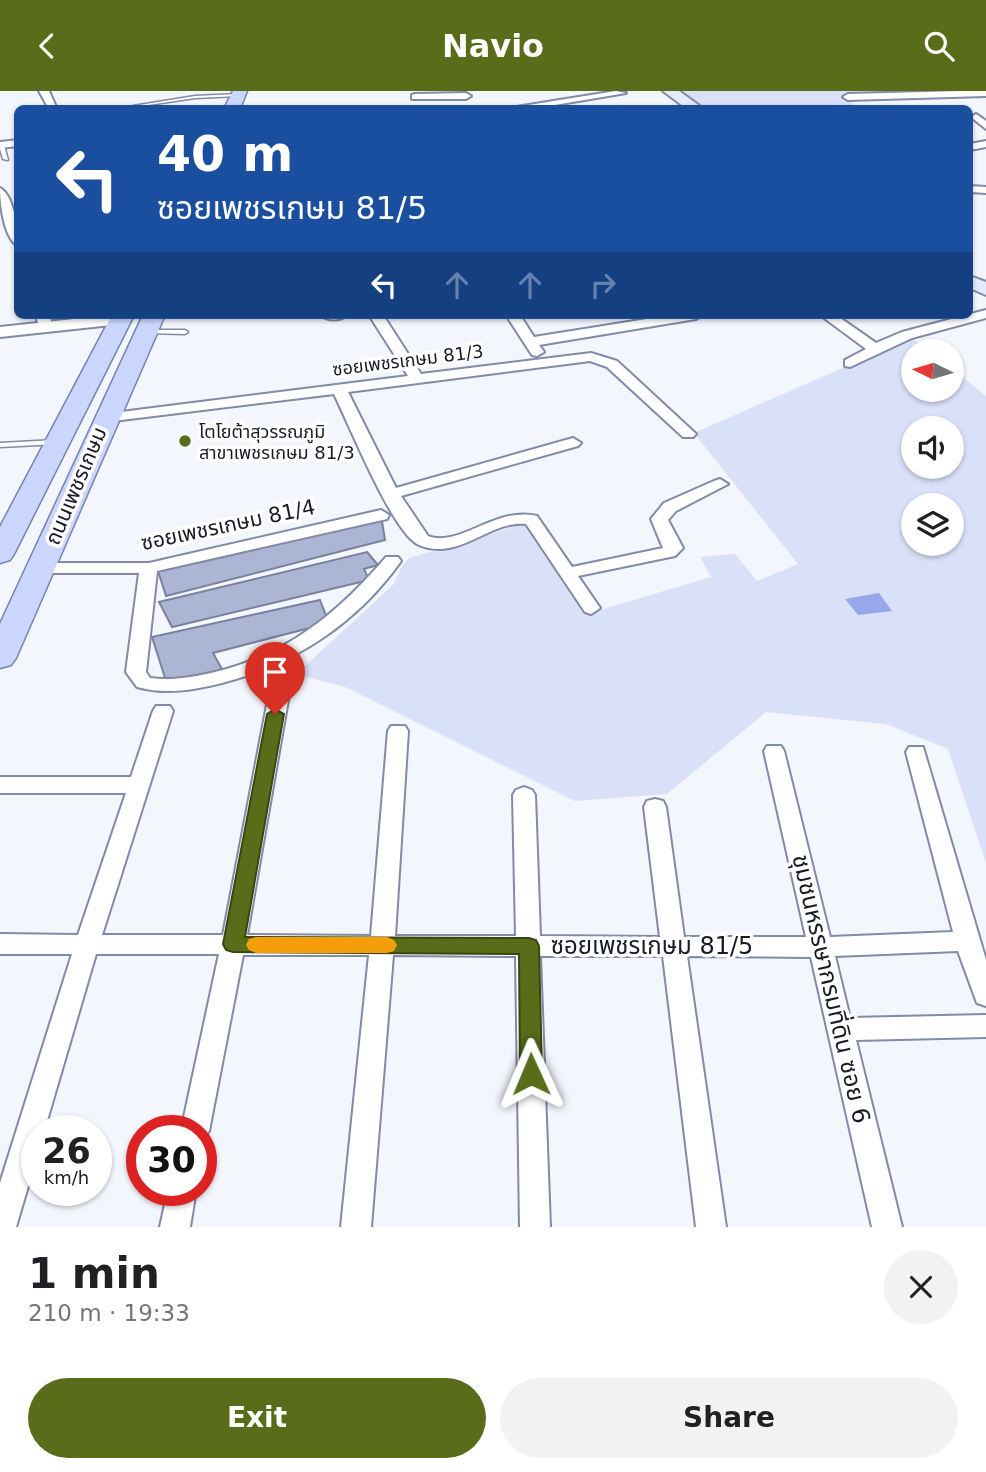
<!DOCTYPE html>
<meta charset="utf-8">
<style>
:root{--surface:#fff;--page:#f2f2f2;--text:#202124;--muted:#757577;--accent:#596c19}
body{margin:0;font-family:"DejaVu Sans","Noto Sans Thai",sans-serif;background:var(--page);color:var(--text);height:100vh;display:flex;flex-direction:column;font-size:26px;white-space:nowrap}
*{box-sizing:border-box;margin:0}
p{font-size:23px;color:var(--muted)}
.icon{flex:none;width:38px;height:38px;fill:none;stroke:currentColor;stroke-width:2;stroke-linecap:round;stroke-linejoin:round}
.map{position:relative;height:1136px;overflow:hidden}
.panel{display:flex;flex-direction:column;background:var(--surface);flex:1}
.panel>*{flex:none}
.guide{position:absolute;left:14px;top:14px;width:959px;height:214px;border-radius:10px;box-shadow:0 2px 5px #0004;background:#1a4fa0;color:#fff;overflow:hidden}
.needle{width:46px;rotate:275deg}
.controls{position:absolute;left:901px;top:248px;display:grid;gap:14px}
.controls a{display:grid;place-items:center;width:63px;height:63px;border-radius:50%;background:var(--surface);box-shadow:0 2px 5px #0004;font-size:35px}
.speed{position:absolute;left:21px;top:1024px;display:flex;gap:14px;font-size:35px;font-weight:700;text-align:center}
.speed>*{display:grid;place-content:center;width:91px;height:91px;border-radius:50%;background:var(--surface);box-shadow:0 2px 5px #0004;line-height:1}
.speed small{font-size:18px;font-weight:400}
.speed .limit{border:10px solid #d22;background:#fff;color:#111}
.pin{position:absolute;display:grid;place-items:center;width:60px;height:60px;color:#fff;margin:-72px -30px;border-radius:50% 50% 50% 0;rotate:-45deg;box-shadow:0 0 7px #0007}
.pin .icon{rotate:45deg}
.me{position:absolute;width:77px;margin:-38px;rotate:359deg;stroke-linejoin:round;filter:drop-shadow(0 0 5px #0008)}
.turn{display:flex;align-items:center;gap:24px;height:147px;padding:0 28px;font-size:32px}
.turn .icon{width:91px;height:91px;stroke-width:2.5}
.turn b{display:block;font-size:49px;line-height:60px}
.lanes{display:flex;align-items:center;height:66px;padding:0 28px;background:#0003;justify-content:center;gap:35px;direction:ltr}
.lanes .off{opacity:.35}
.round{display:grid;place-items:center;flex:none;width:74px;height:74px;border-radius:37px;background:var(--page)}
.headline{display:flex;align-items:center;justify-content:space-between;height:119px;padding:0 28px}
h1{font-size:42px;font-weight:700;line-height:52px}
.button{display:flex;gap:14px;margin-top:auto;padding:14px 28px}
.button a{flex:1;height:80px;border-radius:42px;background:var(--accent);color:#fff;font-size:28px;font-weight:700;line-height:80px;text-align:center}
.button a+a{background:var(--page);color:var(--text)}
header{display:flex;justify-content:space-between;align-items:center;height:91px;padding:0 28px;background:var(--accent);color:#fff;font-size:32px;font-weight:700}
.map>svg:first-child{display:block}
.green{fill:#d9e1f9;fill-rule:evenodd}
.water{fill:#96a8ea}
.building{fill:#acb6d4;stroke:#78819d;stroke-width:2}
.lines{fill:none;stroke-linecap:round;stroke-linejoin:round}
.service-casing{stroke:#818aa7;stroke-width:3}
.minor-casing{stroke:#818aa7;stroke-width:4}
.tertiary-casing{stroke:#818aa7;stroke-width:4}
.secondary-casing{stroke:#818aa7;stroke-width:4}
.primary-casing{stroke:#7583b2;stroke-width:3}
.service{fill:#fff;fill-rule:evenodd}
.minor{fill:#fff;fill-rule:evenodd}
.tertiary{fill:#fff;fill-rule:evenodd}
.secondary{fill:#e5ebfe;fill-rule:evenodd}
.primary{fill:#cbd6fe;fill-rule:evenodd}
.route{fill:#596c19;stroke:#3a4610;stroke-width:2}
.slow{fill:#f59e0b}
.poi-dot{fill:#596c19;stroke:#fff;stroke-width:2.5}
.labels{text-anchor:middle;dominant-baseline:central;stroke-width:7;stroke-linejoin:round;paint-order:stroke}
.far-street-label{font-size:18px;fill:#171b26;stroke:#fff}
.far-poi-label{font-size:18px;fill:#171b26;stroke:#fff;text-anchor:start}
.street-label{font-size:21px;fill:#171b26;stroke:#fff}
.near-street-label{font-size:24px;fill:#171b26;stroke:#fff}
</style>
<header><svg class="icon" aria-label="back" viewBox="0 0 24 24"><path d="M15 5l-7 7 7 7"/></svg>Navio<svg class="icon" aria-label="search" viewBox="0 0 24 24"><circle cx="10" cy="10" r="6"/><path d="M15 15l6 6"/></svg></header>
<div class="map">
<svg width="986" height="1136" viewBox="0 0 986 1136">
<rect width="100%" height="100%" fill="#f4f6fd"/>
<g class="green">
<path d="M 681,0 L 910,0 L 844,2 L 857,18 L 706,17 Z"/>
<path d="M 911,247 L 931,261 L 914,261 L 914,299 L 952,299 L 952,277 L 986,305 L 986,772 L 948,658 L 886,633 L 766,621 L 667,703 L 575,710 L 345,596 L 296,583 L 393,494 L 402,475 L 409,467 L 523,433 L 600,519 L 711,486 L 700,466 L 735,463 L 757,490 L 798,473 L 694,342 ZM 914,338 L 952,338 L 952,376 L 914,376 ZM 914,415 L 952,415 L 952,453 L 914,453 Z"/>
</g>
<path class="water" d="M 879,502 L 892,520 L 858,524 L 845,508 Z"/>
<g class="building">
<path d="M 381,424 L 385,449 L 166,505 L 158,480 Z"/>
<path d="M 367,461 L 378,474 L 364,478 L 369,489 L 172,536 L 159,511 Z"/>
<path d="M 320,509 L 329,532 L 213,562 L 223,580 L 167,593 L 152,546 Z"/>
</g>
<g class="lines">
<defs>
<g id="service">
<path d="M 238,3 L 240,5 L 195,7 L 135,16 L 133,15 L 195,5 Z"/>
<path d="M 1,52 L 4,54 L 8,69 L 3,68 L 0,58 Z"/>
<path d="M 146,239 L 185,239 L 188,241 L 185,243 L 144,242 L 144,240 Z"/>
<path d="M 55,349 L 58,349 L 58,353 L 0,356 L 0,352 Z"/>
</g>
<g id="minor">
<path d="M 39,0 L 49,0 L 57,18 L 49,18 Z"/>
<path d="M 616,0 L 626,2 L 531,18 L 503,18 Z"/>
<path d="M 960,0 L 986,0 L 986,5 L 848,9 L 843,6 L 848,3 Z"/>
<path d="M 415,3 L 466,2 L 471,5 L 466,8 L 412,8 L 412,4 Z"/>
<path d="M 976,23 L 986,30 L 986,38 L 971,26 Z"/>
<path d="M 18,49 L 18,55 L 0,57 L 0,51 Z"/>
<path d="M 986,50 L 986,56 L 970,59 L 970,53 Z"/>
<path d="M 970,95 L 986,96 L 986,102 L 970,101 Z"/>
<path d="M 0,97 C 14,104 18,140 18,155 C 4,148 0,112 0,97 Z"/>
<path d="M 986,219 L 986,227 L 912,247 L 850,276 L 845,275 L 845,269 L 866,258 L 820,224 L 836,224 L 876,252 L 902,241 Z"/>
<path d="M 35,224 L 49,224 L 53,236 L 51,239 L 41,239 Z"/>
<path d="M 321,224 L 347,224 C 341,230 327,230 321,224 Z"/>
<path d="M 369,224 L 383,224 L 421,283 L 591,262 L 617,270 L 696,343 L 693,346 L 683,346 L 607,276 L 590,270 L 348,301 L 396,397 L 573,347 L 581,352 L 578,355 L 401,405 L 428,445 C 460,457 495,415 537,425 L 572,476 L 663,457 L 651,428 L 664,412 L 714,390 L 720,388 L 728,393 L 676,420 L 668,429 L 683,457 L 675,465 L 578,485 L 600,517 L 591,523 L 585,521 L 526,433 C 499,430 475,452 449,457 C 439,459 426,458 417,453 C 391,438 349,333 334,303 L 105,331 L 98,327 L 105,323 L 408,285 Z"/>
<path d="M 506,224 L 520,224 L 534,246 L 672,224 L 703,224 L 696,228 L 539,254 L 544,261 L 537,265 L 532,264 Z"/>
<path d="M 381,419 L 389,424 L 387,428 L 157,480 L 146,581 L 150,587 C 172,590 193,586 215,581 C 287,564 338,522 386,466 L 398,466 L 401,470 C 357,532 295,573 222,592 C 193,599 166,604 137,596 L 126,581 L 139,482 L 42,482 L 33,477 L 42,472 L 149,472 Z"/>
<path d="M 280,592 L 287,593 L 290,598 L 247,844 L 371,845 L 388,640 L 391,635 L 405,635 L 408,640 L 395,845 L 516,845 L 513,704 L 516,699 L 524,696 L 532,699 L 535,704 L 540,845 L 660,846 L 644,716 L 647,710 L 655,708 L 663,710 L 666,716 L 684,846 L 806,846 L 764,660 L 767,655 L 781,655 L 784,660 L 830,846 L 953,841 L 906,661 L 909,656 L 923,656 L 986,869 L 986,915 L 977,912 L 958,860 L 835,865 L 850,927 L 986,924 L 986,946 L 856,949 L 902,1136 L 872,1136 L 811,866 L 687,865 L 726,1136 L 696,1136 L 663,865 L 540,865 L 550,1136 L 520,1136 L 516,865 L 393,864 L 371,1136 L 341,1136 L 369,864 L 243,864 L 209,1040 L 201,1050 L 201,1040 L 181,1040 L 219,863 L 96,863 L 44,1040 L 37,1040 L 37,1065 L 16,1136 L 0,1136 L 0,1092 L 72,863 L 0,863 L 0,843 L 78,844 L 126,702 L 0,702 L 0,686 L 131,686 L 153,620 L 156,615 L 170,615 L 173,620 L 102,844 L 223,844 L 270,598 L 273,593 Z"/>
<path d="M 168,1099 L 196,1099 L 190,1136 L 160,1136 Z"/>
</g>
<path id="tertiary" d="M 111,224 L 125,224 L 129,228 L 121,233 L 0,246 L 0,236 Z"/>
<g id="secondary">
<path d="M 663,0 L 679,0 L 704,18 L 687,18 Z"/>
<path d="M 970,185 L 986,191 L 986,204 L 970,197 Z"/>
</g>
<g id="primary">
<path d="M 233,0 L 247,0 L 240,18 L 224,18 Z"/>
<path d="M 112,224 L 134,224 L 14,463 L 10,469 L 0,472 L 0,436 Z"/>
<path d="M 143,224 L 165,224 L 16,567 L 11,574 L 0,577 L 0,533 Z"/>
</g>
</defs>
<use href="#service" class="service-casing"/>
<use href="#minor" class="minor-casing"/>
<use href="#tertiary" class="tertiary-casing"/>
<use href="#secondary" class="secondary-casing"/>
<use href="#primary" class="primary-casing"/>
<use href="#service" class="service"/>
<use href="#minor" class="minor"/>
<use href="#tertiary" class="tertiary"/>
<use href="#secondary" class="secondary"/>
<use href="#primary" class="primary"/>
</g>
<path class="route" d="M 275,618 L 284,623 L 245,846 L 529,847 L 536,849 L 539,855 L 542,983 L 539,989 L 531,992 L 524,989 L 520,983 L 519,863 L 233,861 L 226,859 L 223,853 L 267,623 Z"/>
<path class="slow" d="M 256,846 L 387,846 L 394,849 L 397,854 L 394,860 L 387,862 L 256,862 L 249,859 L 246,854 L 249,848 Z"/>
<circle class="poi-dot" cx="185" cy="350" r="7"/>
<g class="labels">
<g class="far-street-label">
<text transform="translate(408 269) rotate(-7)">ซอยเพชรเกษม 81/3</text>
</g>
<g class="far-poi-label">
<text x="199" y="340">โตโยต้าสุวรรณภูมิ<tspan x="199" dy="21">สาขาเพชรเกษม 81/3</tspan></text>
</g>
<g class="street-label">
<text transform="translate(76 395) rotate(-67)">ถนนเพชรเกษม</text>
<text transform="translate(228 434) rotate(-12)">ซอยเพชรเกษม 81/4</text>
</g>
<g class="near-street-label">
<text x="652" y="855">ซอยเพชรเกษม 81/5</text>
<text transform="translate(831 898) rotate(77)">ชุมชนหรรษากรมที่ดิน ซอย 6</text>
</g>
</g>
</svg>
<div class="controls">
<a><svg class="needle" viewBox="-14 -14 28 28"><path d="M0-13l5 13h-10z" fill="#e53935"/><path d="M0 13l5-13h-10z" fill="#757577"/></svg></a>
<a><svg class="icon" aria-label="sound" viewBox="0 0 24 24"><path d="M4 9h4l5-4v14l-5-4H4zM17 9q2 3 0 6"/></svg></a>
<a><svg class="icon" aria-label="layers" viewBox="0 0 24 24"><path d="M12 4l9 5-9 5-9-5zM3 14l9 5 9-5"/></svg></a>
</div>
<div class="speed"><div>26<small>km/h</small></div><div class="limit">30</div></div>
<div class="pin" style="left:275px;top:623px;background:#d93025"><svg class="icon" aria-label="arrive" viewBox="0 0 24 24"><path d="M6 21V4h12l-3 4 3 4H6"/></svg></div>
<svg class="me" style="left:531px;top:983px" viewBox="-20 -20 40 40"><path d="M0-17L14 15 0 8-14 15z" fill="#596c19" stroke="#fff" stroke-width="4"/></svg>
<div class="guide">
<div class="turn"><svg class="icon" aria-label="left" viewBox="0 0 24 24"><path d="M17 20v-9H6M10 6l-5 5 5 5"/></svg><div><b>40 m</b>ซอยเพชรเกษม 81/5</div></div>
<div class="lanes"><svg class="icon" aria-label="left" viewBox="0 0 24 24"><path d="M17 20v-9H6M10 6l-5 5 5 5"/></svg><svg class="icon off" aria-label="ahead" viewBox="0 0 24 24"><path d="M12 20V5M6 11l6-6 6 6"/></svg><svg class="icon off" aria-label="ahead" viewBox="0 0 24 24"><path d="M12 20V5M6 11l6-6 6 6"/></svg><svg class="icon off" aria-label="right" viewBox="0 0 24 24"><path d="M7 20v-9h11M14 6l5 5-5 5"/></svg></div>
</div>
</div>
<section class="panel">
<div class="headline"><div><h1>1 min</h1><p>210 m · 19:33</p></div><a class="round"><svg class="icon" aria-label="close" viewBox="0 0 24 24"><path d="M6 6l12 12M18 6L6 18"/></svg></a></div>
<div class="button"><a>Exit</a><a>Share</a></div>
</section>
